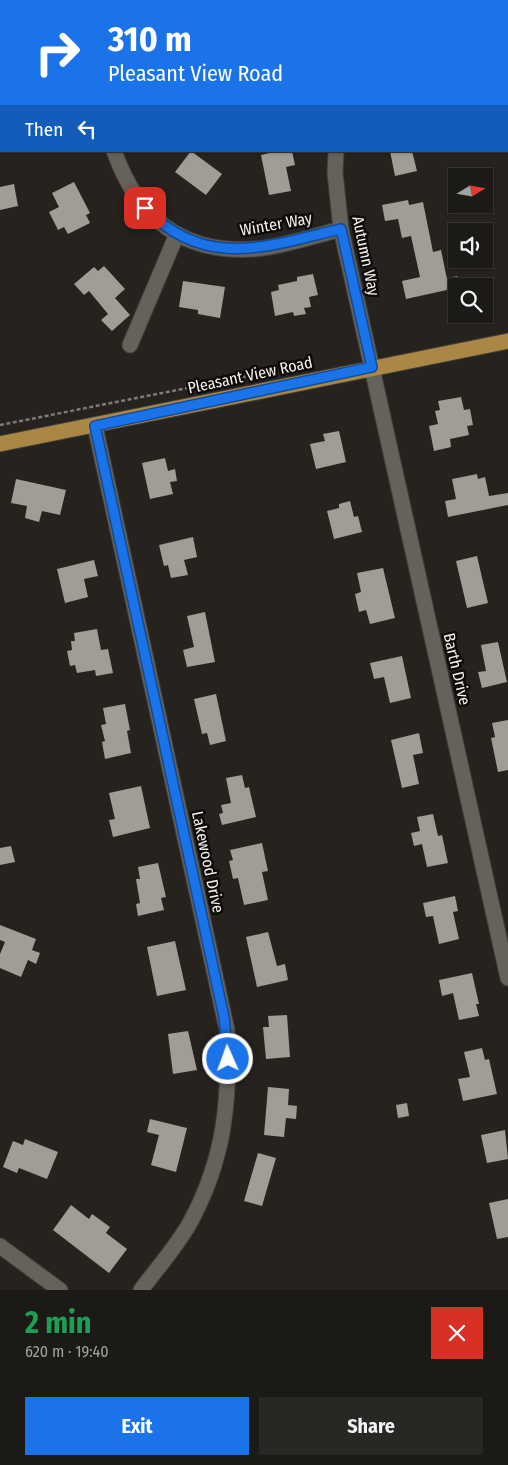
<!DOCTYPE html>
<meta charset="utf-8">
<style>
:root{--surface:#1c1a16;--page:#292723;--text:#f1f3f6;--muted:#a0a1a1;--line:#3a3835;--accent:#1a73e8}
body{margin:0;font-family:"Fira Sans Condensed",sans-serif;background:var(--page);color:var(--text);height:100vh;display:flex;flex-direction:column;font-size:19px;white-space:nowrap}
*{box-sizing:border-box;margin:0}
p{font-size:16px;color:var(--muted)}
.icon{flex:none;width:28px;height:28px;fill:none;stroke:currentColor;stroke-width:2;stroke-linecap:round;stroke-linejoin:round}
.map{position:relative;height:1290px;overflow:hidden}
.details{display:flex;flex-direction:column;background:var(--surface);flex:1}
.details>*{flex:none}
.guide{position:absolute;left:0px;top:0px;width:509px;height:152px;box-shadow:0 1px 4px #0004,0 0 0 1px var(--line);background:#1a73e8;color:#fff;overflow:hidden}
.needle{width:32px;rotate:79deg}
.tools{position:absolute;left:448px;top:168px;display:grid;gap:10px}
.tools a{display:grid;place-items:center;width:45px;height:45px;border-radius:0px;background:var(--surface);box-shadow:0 1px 4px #0004,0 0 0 1px var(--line);font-size:25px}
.pin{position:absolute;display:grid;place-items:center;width:42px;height:42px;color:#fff;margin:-21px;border-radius:10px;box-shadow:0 2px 8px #0006}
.me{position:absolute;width:55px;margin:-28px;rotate:358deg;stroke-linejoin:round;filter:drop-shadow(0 0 4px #0008)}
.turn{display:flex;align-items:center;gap:18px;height:105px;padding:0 25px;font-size:22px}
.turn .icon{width:65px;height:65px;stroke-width:2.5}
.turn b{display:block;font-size:35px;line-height:42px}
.then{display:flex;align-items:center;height:48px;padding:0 25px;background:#0003;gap:10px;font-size:19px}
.round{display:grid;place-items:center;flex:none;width:52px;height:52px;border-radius:0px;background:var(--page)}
.summary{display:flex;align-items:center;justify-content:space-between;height:85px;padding:0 25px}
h1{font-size:30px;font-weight:700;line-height:38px;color:#1e9e55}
.primary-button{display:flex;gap:10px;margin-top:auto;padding:10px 25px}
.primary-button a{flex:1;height:58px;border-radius:0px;background:var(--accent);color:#fff;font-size:20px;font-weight:700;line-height:58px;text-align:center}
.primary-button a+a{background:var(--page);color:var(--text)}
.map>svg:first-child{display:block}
.building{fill:#a09c96}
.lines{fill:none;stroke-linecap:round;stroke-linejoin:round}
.minor-casing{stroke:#423f3b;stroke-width:17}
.major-casing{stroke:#423f3b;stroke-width:17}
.path{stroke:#7d7b76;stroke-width:2.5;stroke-dasharray:4 2.5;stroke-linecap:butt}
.minor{stroke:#65615b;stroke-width:15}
.major{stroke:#ab8745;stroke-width:15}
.route-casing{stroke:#114b97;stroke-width:12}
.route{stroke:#1a73e8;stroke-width:9}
.labels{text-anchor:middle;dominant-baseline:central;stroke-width:5;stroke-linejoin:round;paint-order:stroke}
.street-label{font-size:16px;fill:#f6f4f0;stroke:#0e0c0a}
</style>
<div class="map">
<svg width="508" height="1290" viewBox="0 0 508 1290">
<rect width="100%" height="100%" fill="#26231e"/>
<g class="building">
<path d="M 191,151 L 222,174 L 206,195 L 175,172 Z"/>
<path d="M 278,151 L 292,151 L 295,165 L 286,167 L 291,191 L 269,195 L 261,155 Z"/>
<path d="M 390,151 L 412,151 L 417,171 L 395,176 Z"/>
<path d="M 74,182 L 90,213 L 86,215 L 90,223 L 68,234 L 64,227 L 58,230 L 49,212 L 59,207 L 52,193 Z"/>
<path d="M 14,184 L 18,206 L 0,210 L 0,187 Z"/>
<path d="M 408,200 L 409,205 L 423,202 L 433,252 L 441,250 L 447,279 L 457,276 L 459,286 L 456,288 L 406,299 L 402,281 L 420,277 L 411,236 L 402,238 L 398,219 L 385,221 L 382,205 Z"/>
<path d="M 104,266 L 125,289 L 115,298 L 130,315 L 112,331 L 101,320 L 108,314 L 89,291 L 84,295 L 74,284 L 94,267 L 98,271 Z"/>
<path d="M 313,274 L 318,295 L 309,297 L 311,307 L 304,308 L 306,314 L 294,316 L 293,312 L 275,316 L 271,292 L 279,290 L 278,285 L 297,281 L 297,277 Z"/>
<path d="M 183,281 L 225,287 L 220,318 L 198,314 L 198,310 L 179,307 Z"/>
<path d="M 461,397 L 464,410 L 470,409 L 473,425 L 467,426 L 469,435 L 450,439 L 451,447 L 434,451 L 429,426 L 438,424 L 435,411 L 440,410 L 438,401 Z"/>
<path d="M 339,431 L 346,462 L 316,469 L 310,444 L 325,441 L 323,434 Z"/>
<path d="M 165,458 L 168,471 L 175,469 L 177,481 L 170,482 L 173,494 L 150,499 L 142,463 Z"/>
<path d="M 477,474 L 478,479 L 485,477 L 489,496 L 508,493 L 508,505 L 448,517 L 445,501 L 456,499 L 452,479 Z"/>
<path d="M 16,479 L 66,490 L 60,515 L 42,511 L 39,522 L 25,518 L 27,506 L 11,503 Z"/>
<path d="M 350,501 L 354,517 L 358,516 L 362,532 L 334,539 L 327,511 L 339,508 L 339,504 Z"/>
<path d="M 193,537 L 197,557 L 184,560 L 188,575 L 171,578 L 168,565 L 164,566 L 159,545 Z"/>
<path d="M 477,556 L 488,603 L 467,608 L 456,561 Z"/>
<path d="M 94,560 L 98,576 L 84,579 L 88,597 L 65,603 L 57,569 Z"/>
<path d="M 383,568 L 395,618 L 370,624 L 366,610 L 359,612 L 355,594 L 361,592 L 357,573 Z"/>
<path d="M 205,612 L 215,662 L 187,667 L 183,650 L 194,647 L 187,616 Z"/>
<path d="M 97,629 L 101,650 L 108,649 L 113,673 L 96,676 L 95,670 L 77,673 L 75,665 L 70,666 L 67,651 L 72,650 L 71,641 L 75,641 L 74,633 Z"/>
<path d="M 498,642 L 507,682 L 482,688 L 478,672 L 486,671 L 481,645 Z"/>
<path d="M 402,656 L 411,698 L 390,703 L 384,677 L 374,679 L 370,663 Z"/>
<path d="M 216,694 L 226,741 L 210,745 L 207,733 L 202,734 L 194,699 Z"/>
<path d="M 125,704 L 130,730 L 127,731 L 131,753 L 105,759 L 102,742 L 105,741 L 101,725 L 106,724 L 103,708 Z"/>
<path d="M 508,720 L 508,770 L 498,772 L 491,738 L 495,737 L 492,723 Z"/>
<path d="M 419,733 L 423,753 L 413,755 L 419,784 L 402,788 L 391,740 Z"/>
<path d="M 242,775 L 245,788 L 249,787 L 256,817 L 222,825 L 219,814 L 223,813 L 221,805 L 231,803 L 226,778 Z"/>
<path d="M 141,786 L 150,828 L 113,837 L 109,820 L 115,819 L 109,793 Z"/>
<path d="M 433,814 L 438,836 L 442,835 L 448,863 L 427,867 L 422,844 L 414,846 L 411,833 L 420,831 L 417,817 Z"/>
<path d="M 262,843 L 268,871 L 262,872 L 268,900 L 244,905 L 238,878 L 233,879 L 229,861 L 233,860 L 230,850 Z"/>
<path d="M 11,846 L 15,862 L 0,865 L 0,848 Z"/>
<path d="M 158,863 L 166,897 L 161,898 L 164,910 L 138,916 L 136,904 L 140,903 L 136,879 L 140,879 L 138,867 Z"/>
<path d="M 455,896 L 458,911 L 453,912 L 459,939 L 439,944 L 433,916 L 426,917 L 423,903 Z"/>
<path d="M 0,925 L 36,939 L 32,950 L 40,953 L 36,964 L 28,960 L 21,977 L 0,968 L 0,954 L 5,942 L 0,940 Z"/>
<path d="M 268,932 L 277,966 L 285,964 L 288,980 L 257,987 L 246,937 Z"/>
<path d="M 175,941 L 186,990 L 157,996 L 147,947 Z"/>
<path d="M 472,973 L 479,1004 L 476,1004 L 479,1016 L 459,1020 L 453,993 L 442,996 L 439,980 Z"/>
<path d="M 287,1015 L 290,1057 L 266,1059 L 263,1027 L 269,1027 L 268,1016 Z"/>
<path d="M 188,1031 L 197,1070 L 173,1074 L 168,1034 Z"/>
<path d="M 482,1048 L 485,1060 L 489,1059 L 497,1094 L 463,1101 L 458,1079 L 470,1077 L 464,1052 Z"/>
<path d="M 268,1087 L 289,1089 L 288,1105 L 297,1106 L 296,1119 L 286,1118 L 284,1137 L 264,1135 Z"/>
<path d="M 407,1103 L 409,1116 L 398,1118 L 396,1105 Z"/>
<path d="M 150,1119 L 187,1128 L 176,1172 L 151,1165 L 159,1135 L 147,1132 Z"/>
<path d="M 505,1130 L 508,1159 L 487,1163 L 481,1135 Z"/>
<path d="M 25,1139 L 58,1152 L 47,1179 L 19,1168 L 17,1173 L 3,1167 L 13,1141 L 23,1145 Z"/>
<path d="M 258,1153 L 276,1158 L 262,1206 L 244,1201 Z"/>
<path d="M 508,1199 L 508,1237 L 497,1239 L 489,1203 Z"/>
<path d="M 71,1205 L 89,1219 L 92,1214 L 110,1227 L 106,1233 L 127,1249 L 109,1273 L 53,1230 Z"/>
</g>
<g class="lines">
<defs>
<g id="minor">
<path d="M 83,0 L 84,1"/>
<path d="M 311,0 L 311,1"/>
<path d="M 0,139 L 1,139"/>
<path d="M 114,151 C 138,218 181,254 255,249 C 282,247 314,236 341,229"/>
<path d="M 336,151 L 335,173 L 341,229 L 508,978"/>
<path d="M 130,345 L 177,234"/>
<path d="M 95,426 L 227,1030 C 230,1100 225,1156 192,1219 C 179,1244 158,1267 141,1290"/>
<path d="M 0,1246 L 60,1290"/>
</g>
<path id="major" d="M 0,444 L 508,341"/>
</defs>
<use href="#minor" class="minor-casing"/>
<use href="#major" class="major-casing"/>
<path class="path" d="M 0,425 L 258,374"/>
<use href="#minor" class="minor"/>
<use href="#major" class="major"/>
</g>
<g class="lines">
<defs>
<path id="route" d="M 145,208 C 205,271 268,246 341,229 L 372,367 L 95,426 L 224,1017 L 228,1059"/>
</defs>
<use href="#route" class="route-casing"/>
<use href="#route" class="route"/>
</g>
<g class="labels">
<g class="street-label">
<text transform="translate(276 224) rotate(-10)">Winter Way</text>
<text transform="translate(366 256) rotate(78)">Autumn Way</text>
<text transform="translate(250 375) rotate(-12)">Pleasant View Road</text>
<text transform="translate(457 669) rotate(77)">Barth Drive</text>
<text transform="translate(208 862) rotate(78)">Lakewood Drive</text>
</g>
</g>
</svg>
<div class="tools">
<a><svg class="needle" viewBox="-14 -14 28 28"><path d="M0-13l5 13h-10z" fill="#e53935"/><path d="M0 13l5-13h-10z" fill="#a0a1a1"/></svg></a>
<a><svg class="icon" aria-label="sound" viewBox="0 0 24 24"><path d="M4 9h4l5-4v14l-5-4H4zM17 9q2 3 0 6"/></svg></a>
<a><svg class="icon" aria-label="search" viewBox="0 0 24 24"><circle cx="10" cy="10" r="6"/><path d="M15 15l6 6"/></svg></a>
</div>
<div class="pin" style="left:145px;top:208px;background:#d93025"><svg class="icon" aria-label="arrive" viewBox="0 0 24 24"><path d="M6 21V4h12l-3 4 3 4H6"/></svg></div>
<svg class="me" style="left:228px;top:1059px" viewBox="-20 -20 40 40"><circle r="17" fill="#1a73e8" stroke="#fff" stroke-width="3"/><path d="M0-11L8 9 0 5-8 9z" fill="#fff"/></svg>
<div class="guide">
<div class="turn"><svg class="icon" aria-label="right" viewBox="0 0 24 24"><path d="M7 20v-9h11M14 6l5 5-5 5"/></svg><div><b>310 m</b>Pleasant View Road</div></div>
<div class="then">Then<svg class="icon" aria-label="left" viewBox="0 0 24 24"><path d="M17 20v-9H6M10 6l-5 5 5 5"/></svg></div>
</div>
</div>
<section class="details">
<div class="summary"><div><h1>2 min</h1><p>620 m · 19:40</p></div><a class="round" style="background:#d93025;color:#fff"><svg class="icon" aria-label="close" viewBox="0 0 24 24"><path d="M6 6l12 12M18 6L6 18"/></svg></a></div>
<div class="primary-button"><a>Exit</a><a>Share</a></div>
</section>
